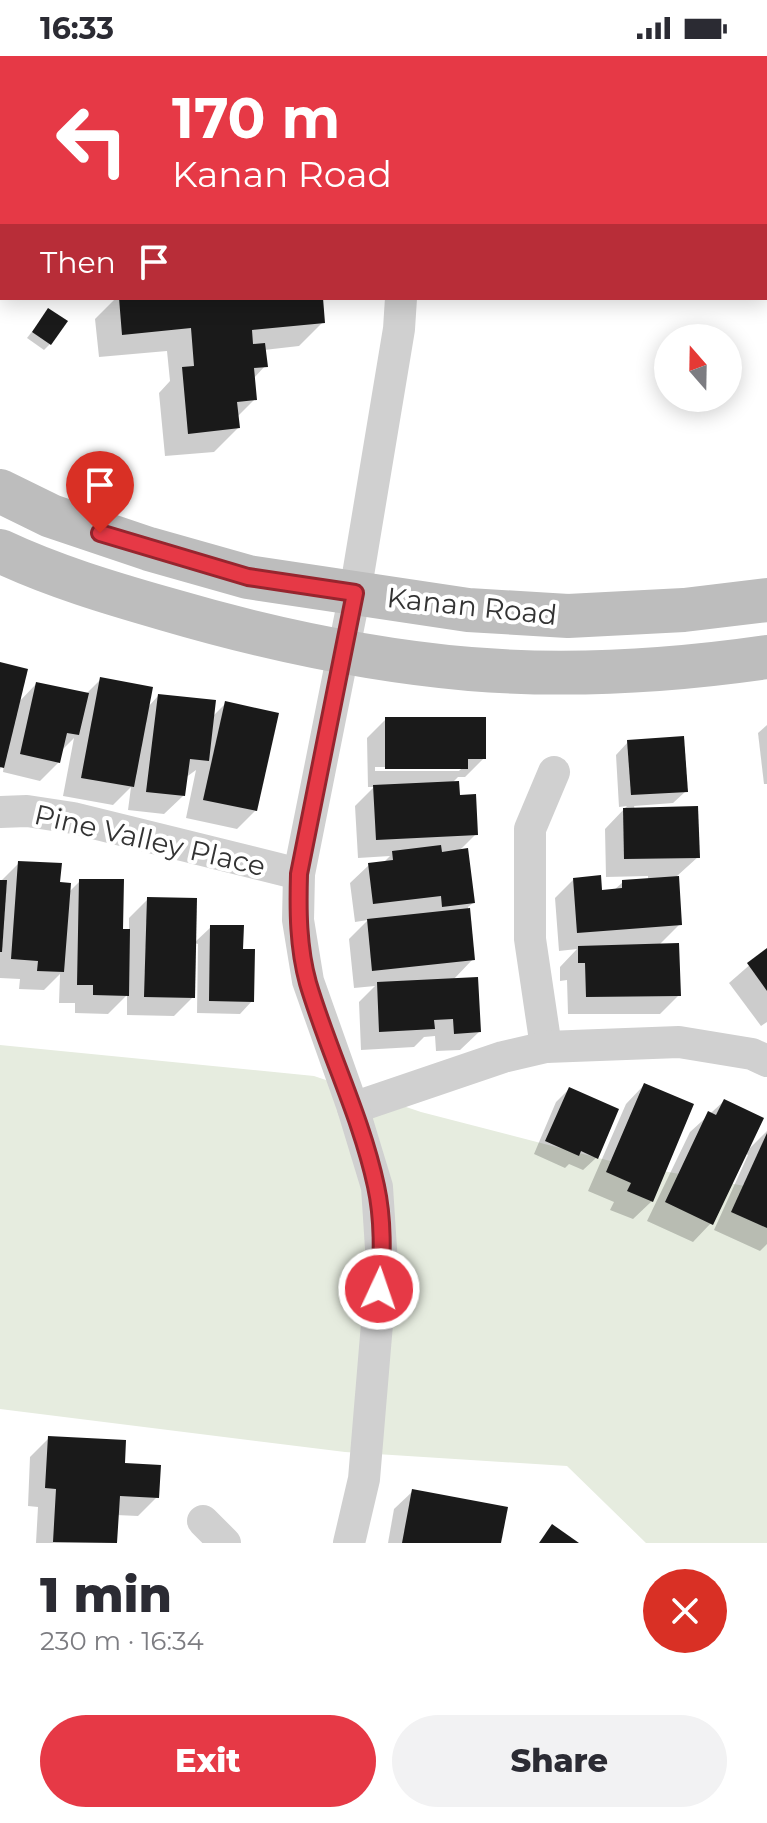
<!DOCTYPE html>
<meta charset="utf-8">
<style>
:root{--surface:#fff;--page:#f2f2f3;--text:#2b2b33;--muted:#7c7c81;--accent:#e63946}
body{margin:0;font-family:Montserrat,sans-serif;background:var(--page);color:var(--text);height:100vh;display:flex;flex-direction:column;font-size:30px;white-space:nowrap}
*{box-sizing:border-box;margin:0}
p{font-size:26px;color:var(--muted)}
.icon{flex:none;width:44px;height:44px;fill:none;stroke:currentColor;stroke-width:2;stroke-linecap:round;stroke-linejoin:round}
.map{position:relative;height:1487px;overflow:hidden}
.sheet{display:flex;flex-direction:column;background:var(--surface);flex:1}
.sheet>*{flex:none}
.top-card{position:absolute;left:0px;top:0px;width:768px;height:244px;box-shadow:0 4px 20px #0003;background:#e63946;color:#fff;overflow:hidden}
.needle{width:52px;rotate:340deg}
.fabs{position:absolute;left:654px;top:268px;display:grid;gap:16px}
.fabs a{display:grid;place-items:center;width:88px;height:88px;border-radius:50%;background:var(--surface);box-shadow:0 4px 20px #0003;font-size:40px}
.pin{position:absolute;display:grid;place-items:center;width:68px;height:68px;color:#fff;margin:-82px -34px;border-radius:50% 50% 50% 0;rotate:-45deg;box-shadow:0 0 8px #0007}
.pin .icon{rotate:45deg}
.me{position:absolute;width:88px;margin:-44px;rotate:3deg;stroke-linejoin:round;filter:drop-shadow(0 0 6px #0008)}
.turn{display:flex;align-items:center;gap:28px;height:168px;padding:0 40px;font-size:36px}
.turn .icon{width:104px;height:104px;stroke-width:2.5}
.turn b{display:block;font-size:56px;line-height:68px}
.then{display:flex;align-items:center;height:76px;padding:0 40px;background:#0003;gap:16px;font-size:30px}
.round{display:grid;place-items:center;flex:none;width:84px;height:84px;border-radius:42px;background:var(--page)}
.headline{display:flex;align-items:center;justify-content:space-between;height:136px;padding:0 40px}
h1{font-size:48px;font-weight:800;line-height:60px}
.cta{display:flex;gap:16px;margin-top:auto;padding:16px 40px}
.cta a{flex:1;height:92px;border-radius:48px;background:var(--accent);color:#fff;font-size:32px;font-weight:800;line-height:92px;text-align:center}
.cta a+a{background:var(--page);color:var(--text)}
.status{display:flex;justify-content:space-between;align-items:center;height:56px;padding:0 40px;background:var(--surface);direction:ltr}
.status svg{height:22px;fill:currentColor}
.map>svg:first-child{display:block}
.green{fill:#e6ecdf}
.shadow{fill:#0003;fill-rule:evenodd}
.building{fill:#1a1a1a}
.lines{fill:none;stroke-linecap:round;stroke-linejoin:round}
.minor{stroke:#d0d0d0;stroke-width:32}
.secondary{stroke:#bdbdbd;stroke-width:44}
.route-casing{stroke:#96252e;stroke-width:20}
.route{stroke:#e63946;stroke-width:14}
.labels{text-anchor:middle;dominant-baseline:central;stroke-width:8;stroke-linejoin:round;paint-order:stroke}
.street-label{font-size:28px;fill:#333;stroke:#fff}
</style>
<div class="status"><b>16:33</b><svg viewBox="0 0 49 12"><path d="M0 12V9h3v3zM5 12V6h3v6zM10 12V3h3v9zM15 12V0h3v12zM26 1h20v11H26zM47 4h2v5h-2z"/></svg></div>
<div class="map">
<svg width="767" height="1487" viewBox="0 0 767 1487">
<rect width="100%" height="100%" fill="#fff"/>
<path class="green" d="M 0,989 L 314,1020 L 421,1056 L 614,1106 L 767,1134 L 767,1487 L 646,1487 L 567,1410 L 345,1396 L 0,1353 Z"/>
<g class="shadow">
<path d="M 145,0 L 159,0 L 160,2 L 141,2 Z"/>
<path d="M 2,103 L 2,123 L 0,122 Z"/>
<path d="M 116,242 L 321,242 L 323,266 L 299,290 L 264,294 L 265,310 L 253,323 L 255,343 L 237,361 L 238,372 L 214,396 L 165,400 L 159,337 L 170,325 L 167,295 L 99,301 L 95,263 Z"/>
<path d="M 48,255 L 50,288 L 44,294 L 27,282 Z"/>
<path d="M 0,609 L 18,647 L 36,628 L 86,638 L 101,623 L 148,651 L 158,640 L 212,661 L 226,647 L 256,754 L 237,773 L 186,762 L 196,714 L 185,722 L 183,740 L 164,758 L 128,754 L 131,731 L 113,749 L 63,740 L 74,682 L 61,695 L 59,706 L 40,725 L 3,716 L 4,708 L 0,713 Z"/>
<path d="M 386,663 L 484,702 L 465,721 L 458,721 L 451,728 L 476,778 L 458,796 L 473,847 L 468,851 L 473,903 L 453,924 L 479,976 L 460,994 L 436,995 L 435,980 L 424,981 L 414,991 L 361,994 L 359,946 L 375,930 L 354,932 L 349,883 L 368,864 L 355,866 L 350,827 L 369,809 L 383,807 L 390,800 L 358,802 L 355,750 L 374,731 L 368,731 L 367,682 ZM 375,711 L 463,711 L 459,715 L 375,715 Z"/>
<path d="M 767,669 L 767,728 L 764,728 L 758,677 Z"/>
<path d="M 628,686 L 686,735 L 673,747 L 634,750 L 635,754 L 698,801 L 677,820 L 680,868 L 659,889 L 679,939 L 660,958 L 568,958 L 567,924 L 560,925 L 560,911 L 577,893 L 559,895 L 555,842 L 574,823 L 600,836 L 613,835 L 623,826 L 648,824 L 648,820 L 606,821 L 605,773 L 627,750 L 619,751 L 616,699 Z"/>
<path d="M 19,807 L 58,828 L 68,837 L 80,825 L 121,874 L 129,875 L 129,862 L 148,843 L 194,887 L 211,871 L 241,895 L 252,945 L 240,958 L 197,957 L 198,888 L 194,887 L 193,941 L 174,960 L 127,959 L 127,939 L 108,958 L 75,957 L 75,947 L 59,947 L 60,918 L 44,934 L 19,933 L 20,923 L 0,922 L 0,826 Z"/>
<path d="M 767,894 L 767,966 L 761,970 L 729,927 Z"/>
<path d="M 644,1029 L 652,1145 L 633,1163 L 610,1154 L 614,1146 L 588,1135 L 626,1048 Z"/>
<path d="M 569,1033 L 596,1102 L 583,1114 L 569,1108 L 565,1112 L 534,1098 L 556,1046 Z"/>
<path d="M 724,1045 L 746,1096 L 767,1075 L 767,1188 L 760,1195 L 714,1174 L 748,1099 L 745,1097 L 711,1167 L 693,1186 L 647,1165 L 690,1076 Z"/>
<path d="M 49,1382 L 122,1409 L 157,1441 L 138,1460 L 116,1459 L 115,1487 L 36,1487 L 38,1451 L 28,1450 L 30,1401 Z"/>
<path d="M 413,1435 L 499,1487 L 388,1487 L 394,1453 Z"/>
</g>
<g class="building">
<path d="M 119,242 L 323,242 L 325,267 L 252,274 L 253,288 L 265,287 L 268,311 L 254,312 L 257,344 L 237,346 L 240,372 L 188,378 L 182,311 L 194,310 L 191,272 L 122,279 Z"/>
<path d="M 48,252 L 68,265 L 51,289 L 32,276 Z"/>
<path d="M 0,606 L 28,613 L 4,712 L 0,711 Z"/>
<path d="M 100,621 L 153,631 L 134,731 L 81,722 Z"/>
<path d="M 36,626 L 89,637 L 79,679 L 67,677 L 60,707 L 20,698 Z"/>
<path d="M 158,638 L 216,644 L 209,705 L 190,703 L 185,740 L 146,736 Z"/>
<path d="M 225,645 L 279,657 L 257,755 L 203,744 Z"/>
<path d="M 385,661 L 486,661 L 486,703 L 468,703 L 468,713 L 385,713 Z"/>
<path d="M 684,680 L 688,736 L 631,739 L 627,684 Z"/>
<path d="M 459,725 L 460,739 L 476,738 L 478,779 L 376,784 L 373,729 Z"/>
<path d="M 698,750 L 700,802 L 624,803 L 623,752 Z"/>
<path d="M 441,789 L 442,796 L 468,792 L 475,847 L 442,851 L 441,840 L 373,848 L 368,807 L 393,804 L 392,795 Z"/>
<path d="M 18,805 L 62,807 L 60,826 L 71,827 L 64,916 L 37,915 L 38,905 L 11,903 Z"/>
<path d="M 601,819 L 602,834 L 622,832 L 622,824 L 679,820 L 682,869 L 577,877 L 573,822 Z"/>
<path d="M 79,823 L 124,823 L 123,873 L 130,873 L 129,940 L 93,939 L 93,929 L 77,929 Z"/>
<path d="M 0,824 L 7,824 L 2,896 L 0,896 Z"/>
<path d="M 147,841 L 197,842 L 195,942 L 144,941 Z"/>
<path d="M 470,852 L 475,904 L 372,915 L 367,863 Z"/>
<path d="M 210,869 L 244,869 L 243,893 L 255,893 L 254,946 L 209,945 Z"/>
<path d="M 679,887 L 681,940 L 586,941 L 585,907 L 578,907 L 578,890 Z"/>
<path d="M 767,892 L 767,935 L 747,907 Z"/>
<path d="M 478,921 L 481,976 L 454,978 L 453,963 L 434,964 L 435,973 L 379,976 L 377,926 Z"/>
<path d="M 644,1027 L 694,1048 L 653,1146 L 627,1135 L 631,1127 L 606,1116 Z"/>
<path d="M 569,1031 L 619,1053 L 598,1103 L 581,1095 L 579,1100 L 545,1085 Z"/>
<path d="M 724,1043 L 764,1062 L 713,1169 L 665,1146 L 708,1055 L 716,1059 Z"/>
<path d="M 767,1077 L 767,1172 L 731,1156 Z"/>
<path d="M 48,1380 L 126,1384 L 125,1407 L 161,1409 L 159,1442 L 120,1440 L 117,1487 L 53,1486 L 56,1433 L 45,1432 Z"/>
<path d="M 412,1433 L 508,1451 L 501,1487 L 402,1487 Z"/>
<path d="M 552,1468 L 579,1487 L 539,1487 Z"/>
</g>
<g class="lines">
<g class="minor">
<path d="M 351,0 L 352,2"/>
<path d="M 0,756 L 27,755 L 73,762 L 299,818"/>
<path d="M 546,991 L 530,883 L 530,773 L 554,716"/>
<path d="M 353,1052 L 503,1001 L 546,991 L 679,986 L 752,998 L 767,1005"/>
<path d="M 203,1465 L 225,1487"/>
<path d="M 349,1487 L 364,1423 L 382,1208 L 377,1131 L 353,1052 L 308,925 L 298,864 L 299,818 L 355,537 L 399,273 L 401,242"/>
</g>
<g class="secondary">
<path d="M 0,435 L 51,460 L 149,493 L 248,521 L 468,554 L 568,560 L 684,554 L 767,544"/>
<path d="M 0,495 C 53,520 110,537 166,553 C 265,582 367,604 470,613 C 568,621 670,615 767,601"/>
</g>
</g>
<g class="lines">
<defs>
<path id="route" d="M 100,477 L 248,521 L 355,537 L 299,818 C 298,854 298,891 308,927 C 328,995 361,1060 376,1130 C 383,1162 383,1201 379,1233"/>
</defs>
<use href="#route" class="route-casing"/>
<use href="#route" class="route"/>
</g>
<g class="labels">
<g class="street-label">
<text transform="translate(472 550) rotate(6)">Kanan Road</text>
<text transform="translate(150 784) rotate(13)">Pine Valley Place</text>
</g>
</g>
</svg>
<div class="fabs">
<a><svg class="needle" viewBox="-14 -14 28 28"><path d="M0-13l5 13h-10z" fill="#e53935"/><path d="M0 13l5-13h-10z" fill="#7c7c81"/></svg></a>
</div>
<div class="pin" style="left:100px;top:477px;background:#d93025"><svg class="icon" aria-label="arrive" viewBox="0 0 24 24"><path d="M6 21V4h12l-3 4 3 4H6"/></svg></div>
<svg class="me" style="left:379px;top:1233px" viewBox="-20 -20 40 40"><circle r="17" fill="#e63946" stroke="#fff" stroke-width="3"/><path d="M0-11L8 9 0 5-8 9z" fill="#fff"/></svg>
<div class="top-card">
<div class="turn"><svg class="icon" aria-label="left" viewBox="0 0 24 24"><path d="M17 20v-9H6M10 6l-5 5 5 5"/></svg><div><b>170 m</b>Kanan Road</div></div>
<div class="then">Then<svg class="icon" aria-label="arrive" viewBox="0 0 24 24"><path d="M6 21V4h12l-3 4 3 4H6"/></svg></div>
</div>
</div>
<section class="sheet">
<div class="headline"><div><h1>1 min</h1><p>230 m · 16:34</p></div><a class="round" style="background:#d93025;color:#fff"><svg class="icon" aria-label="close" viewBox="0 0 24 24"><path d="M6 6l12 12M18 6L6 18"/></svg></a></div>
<div class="cta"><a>Exit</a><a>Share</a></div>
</section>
